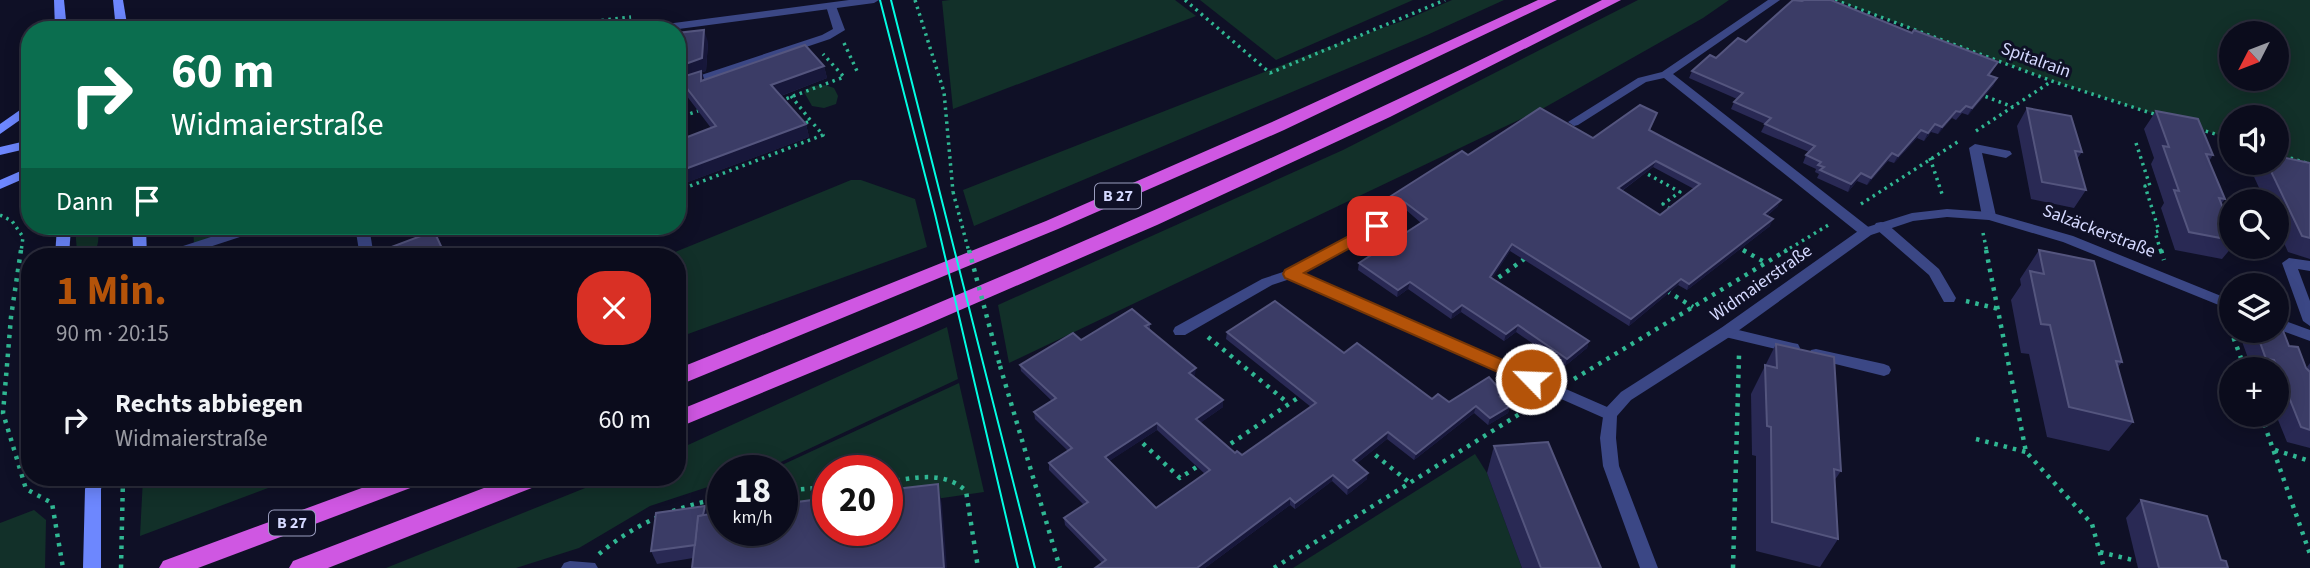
<!DOCTYPE html>
<html lang="de">
<meta charset="utf-8">
<style>
:root{--surface:#0b0c1c;--page:#141525;--text:#f1f3f6;--muted:#9a9ba3;--line:#2b2c3b;--accent:#b45309}
body{margin:0;font-family:"Source Sans 3",sans-serif;background:var(--page);color:var(--text);height:100vh;display:flex;flex-direction:column;font-size:26px;white-space:nowrap}
*{box-sizing:border-box;margin:0}
p{font-size:23px;color:var(--muted)}
.icon{flex:none;width:38px;height:38px;fill:none;stroke:currentColor;stroke-width:2;stroke-linecap:round;stroke-linejoin:round}
.map{position:relative;flex:1;overflow:hidden}
.side{position:absolute;left:21px;top:248px;width:665px;height:238px;display:flex;flex-direction:column;background:var(--surface);border-radius:28px;box-shadow:0 4px 18px #0003,0 0 0 2px var(--line)}
.side>*{flex:none}
.top-card{position:absolute;left:21px;top:21px;width:665px;height:214px;border-radius:28px;box-shadow:0 4px 18px #0003,0 0 0 2px var(--line);background:#0b6e4f;color:#fff;overflow:hidden}
.needle{width:46px;rotate:228deg}
.buttons{position:absolute;left:2219px;top:21px;display:grid;gap:14px}
.buttons a{display:grid;place-items:center;width:70px;height:70px;border-radius:50%;background:var(--surface);box-shadow:0 4px 18px #0003,0 0 0 2px var(--line);font-size:35px}
.speed{position:absolute;left:707px;top:455px;display:flex;gap:14px;font-size:35px;font-weight:700;text-align:center}
.speed>*{display:grid;place-content:center;width:91px;height:91px;border-radius:50%;background:var(--surface);box-shadow:0 4px 18px #0003,0 0 0 2px var(--line);line-height:1}
.speed small{font-size:18px;font-weight:400}
.speed .limit{border:10px solid #d22;background:#fff;color:#111}
.pin{position:absolute;display:grid;place-items:center;width:60px;height:60px;color:#fff;margin:-30px;border-radius:14px;box-shadow:0 4px 10px #0006}
.me{position:absolute;width:77px;margin:-38px;rotate:294deg;stroke-linejoin:round;filter:drop-shadow(0 0 5px #0008)}
.turn{display:flex;align-items:center;gap:24px;height:147px;padding:0 35px;font-size:32px}
.turn .icon{width:91px;height:91px;stroke-width:2.5}
.turn b{display:block;font-size:49px;line-height:60px}
.then{display:flex;align-items:center;height:66px;padding:0 35px;background:#0003;gap:14px;font-size:26px}
.round{display:grid;place-items:center;flex:none;width:74px;height:74px;border-radius:28px;background:var(--page)}
.summary{display:flex;align-items:center;justify-content:space-between;height:119px;padding:0 35px}
h1{font-size:42px;font-weight:700;line-height:52px;color:var(--accent)}
ul{padding:0;list-style:none}
li{display:flex;align-items:center;gap:21px;height:105px;padding:0 35px}
li div{flex:1}
li b{display:block;font-size:26px}
li em{font-style:normal}
.map>svg:first-child{display:block}
.green{fill:#123029;fill-rule:evenodd}
.lines{fill:none;stroke-linecap:round;stroke-linejoin:round}
.path-far1{stroke:#30b793;stroke-width:3.5;stroke-dasharray:2.5 4.5;stroke-linecap:butt}
.path{stroke:#30b793;stroke-width:4.5;stroke-dasharray:3.5 6;stroke-linecap:butt}
.service{fill:#3b4785;fill-rule:evenodd}
.minor{fill:#3b4785;fill-rule:evenodd}
.tertiary{fill:#3b4785;fill-rule:evenodd}
.secondary{fill:#6d87fe;fill-rule:evenodd}
.trunk{fill:#cf57e2;fill-rule:evenodd}
.tram{stroke:#03fde2;stroke-width:2}
.path-bridge-far1{stroke:#30b793;stroke-width:3.5;stroke-dasharray:2.5 4.5;stroke-linecap:butt}
.path-bridge{stroke:#30b793;stroke-width:4.5;stroke-dasharray:3.5 6;stroke-linecap:butt}
.wall{fill:#292954;fill-rule:evenodd}
.shaded-wall{fill:#17173a}
.building{fill:#3b3c66;stroke:#54557e;stroke-width:2;fill-rule:evenodd}
.route{fill:#b45309;stroke:#753606;stroke-width:2}
.labels{text-anchor:middle;dominant-baseline:central;stroke-width:6;stroke-linejoin:round;paint-order:stroke}
.shield{fill:#0f1026;stroke:#9a9dbe;stroke-width:2}
.shield-label{font-size:16px;font-weight:bold;fill:#d5d9ff}
.street-label{font-size:18px;fill:#d5d9ff;stroke:#0f1026}
</style>
<div class="map">
<svg width="2310" height="568" viewBox="0 0 2310 568">
<rect width="100%" height="100%" fill="#0f1026"/>
<g class="green">
<path d="M 950,0 L 1175,0 L 1196,16 L 953,109 L 942,1 Z"/>
<path d="M 1200,0 L 1413,0 L 1276,60 Z"/>
<path d="M 1452,0 L 1504,0 L 1427,35 L 974,226 L 963,190 L 1328,47 L 1408,19 Z"/>
<path d="M 1638,0 L 1729,0 L 1703,18 L 1542,109 L 1009,363 L 998,305 L 1343,150 Z"/>
<path d="M 1835,0 L 2310,0 L 2310,164 L 2277,154 L 2277,117 L 2231,117 L 2231,139 L 2050,80 ZM 2231,33 L 2277,33 L 2277,79 L 2231,79 Z"/>
<path d="M 825,85 L 834,88 L 838,96 L 836,104 L 824,108 L 812,106 L 804,92 L 812,86 Z"/>
<path d="M 851,180 L 861,180 L 915,199 L 927,247 L 677,338 L 677,257 L 663,257 Z"/>
<path d="M 75,226 L 98,226 C 99,244 100,256 77,253 Z"/>
<path d="M 193,226 L 249,226 L 194,244 Z"/>
<path d="M 947,327 L 958,379 L 768,468 L 758,471 L 723,471 L 723,482 L 650,506 L 579,548 L 516,568 L 386,568 L 610,478 L 677,478 L 677,450 Z"/>
<path d="M 959,383 L 984,492 L 887,506 L 887,471 L 828,471 L 828,515 L 782,521 L 782,471 L 769,471 Z"/>
<path d="M 1475,454 L 1487,473 L 1522,568 L 1293,568 Z"/>
<path d="M 143,478 L 295,478 L 140,536 Z"/>
<path d="M 34,510 L 46,520 L 45,568 L 0,568 L 0,523 Z"/>
</g>
<g class="lines">
<g class="path-far1">
<path d="M 915,0 L 944,92 L 953,192"/>
<path d="M 1185,0 L 1270,73 L 1445,0"/>
<path d="M 1835,0 L 2052,81 L 2157,115"/>
<path d="M 518,30 L 631,17"/>
<path d="M 844,43 L 857,71"/>
<path d="M 1979,94 L 2013,107"/>
<path d="M 791,96 L 811,121 L 801,124"/>
<path d="M 780,101 L 844,77 L 823,54"/>
<path d="M 677,118 L 698,111"/>
<path d="M 677,128 L 686,140"/>
<path d="M 2199,129 L 2231,139"/>
<path d="M 1976,131 L 2052,81"/>
<path d="M 2136,143 L 2150,186 L 2145,186 L 2159,231 L 2155,232 L 2161,252"/>
<path d="M 2277,154 L 2310,164"/>
<path d="M 1930,158 L 1943,197"/>
<path d="M 1642,171 L 1680,192 L 1663,204 L 1672,210"/>
<path d="M 677,191 L 823,135 L 811,121"/>
<path d="M 1861,204 L 1959,141"/>
<path d="M 0,215 L 12,221 L 23,237 L 21,252"/>
<path d="M 1983,233 L 1987,252"/>
<path d="M 1738,247 L 1746,252"/>
<path d="M 1784,252 L 1830,224"/>
</g>
<g class="path">
<path d="M 21,250 L 11,317 L 3,413 L 26,489 L 52,503 L 63,568"/>
<path d="M 1743,250 L 1766,263"/>
<path d="M 1986,250 L 2026,452 L 2092,524 L 2104,568"/>
<path d="M 2161,250 L 2164,260"/>
<path d="M 1491,283 L 1527,257"/>
<path d="M 1667,291 L 1693,307"/>
<path d="M 1966,301 L 1999,309"/>
<path d="M 2227,320 L 2245,369"/>
<path d="M 1208,337 L 1288,403"/>
<path d="M 1000,366 L 1060,568"/>
<path d="M 1574,379 L 1787,250"/>
<path d="M 2261,415 L 2310,554"/>
<path d="M 1136,437 L 1180,478 L 1201,464"/>
<path d="M 1976,439 L 2026,452"/>
<path d="M 1223,449 L 1302,395"/>
<path d="M 1368,449 L 1410,483"/>
<path d="M 2275,450 L 2310,461"/>
<path d="M 887,482 C 914,478 944,470 966,491 L 978,568"/>
<path d="M 782,491 L 828,487"/>
<path d="M 2100,552 L 2137,561"/>
<path d="M 599,554 C 636,523 676,506 723,498"/>
<path d="M 121,568 L 123,478"/>
<path d="M 1274,568 L 1537,403"/>
<path d="M 1733,568 L 1739,355"/>
</g>
<g class="service">
<path d="M 1768,0 L 1780,0 L 1673,74 L 1871,229 L 1873,232 L 1871,235 L 1861,235 L 1664,78 L 1646,82 L 1578,125 L 1574,126 L 1568,122 L 1638,78 L 1662,72 Z"/>
<path d="M 831,3 L 836,6 L 845,30 L 830,39 L 677,90 L 677,83 L 822,35 L 833,29 L 826,6 Z"/>
<path d="M 1975,144 L 2010,151 L 2012,154 L 2006,158 L 1982,153 L 1996,216 L 1989,220 L 1982,216 L 1969,148 Z"/>
<path d="M 1399,211 L 1404,212 L 1406,215 L 1404,218 L 1303,274 L 1614,410 L 1617,414 L 1614,418 L 1604,418 L 1290,279 L 1272,285 L 1185,335 L 1175,335 L 1173,331 L 1175,327 L 1262,279 L 1286,271 Z"/>
<path d="M 1881,222 L 1886,223 L 1939,269 L 1956,298 L 1954,302 L 1944,302 L 1929,275 L 1876,229 L 1874,226 L 1876,223 Z"/>
<path d="M 245,226 L 266,226 L 264,229 L 188,254 L 181,249 L 183,246 Z"/>
<path d="M 355,226 L 369,226 L 374,257 L 360,257 Z"/>
<path d="M 2289,258 L 2310,261 L 2310,271 L 2298,269 L 2310,301 L 2310,326 L 2303,321 L 2282,263 Z"/>
<path d="M 1726,327 L 1793,343 L 1798,344 L 1800,348 L 1798,352 L 1793,353 L 1721,336 L 1719,332 L 1721,328 Z"/>
<path d="M 1816,349 L 1884,364 L 1889,366 L 1891,370 L 1889,374 L 1884,376 L 1811,358 L 1809,354 L 1811,350 Z"/>
<path d="M 570,561 L 595,563 L 598,568 L 561,568 L 564,563 Z"/>
</g>
<g class="minor">
<path d="M 1947,209 L 1989,212 L 2073,236 L 2231,300 L 2231,310 L 2063,242 L 1989,220 L 1947,217 L 1913,221 L 1871,235 L 1731,336 L 1631,400 L 1617,416 L 1616,438 L 1619,466 L 1658,568 L 1640,568 L 1603,466 L 1600,438 L 1604,410 L 1621,392 L 1721,328 L 1861,229 L 1912,213 Z"/>
<path d="M 2277,318 L 2310,330 L 2310,341 L 2277,329 Z"/>
</g>
<path class="tertiary" d="M 849,0 L 879,0 L 874,3 L 671,30 L 638,30 L 643,27 Z"/>
<g class="secondary">
<path d="M 54,0 L 64,0 L 67,30 L 55,30 Z"/>
<path d="M 113,0 L 123,0 L 128,30 L 116,30 Z"/>
<path d="M 30,103 L 30,113 L 0,134 L 0,124 Z"/>
<path d="M 30,140 L 30,148 L 0,155 L 0,147 Z"/>
<path d="M 30,167 L 30,176 L 0,189 L 0,180 Z"/>
<path d="M 57,226 L 71,226 L 69,257 L 55,257 Z"/>
<path d="M 132,226 L 146,226 L 147,257 L 100,257 L 102,254 L 133,248 Z"/>
<path d="M 89,478 L 105,478 L 101,489 L 101,568 L 83,568 L 85,489 Z"/>
</g>
<g class="trunk">
<path d="M 1538,0 L 1557,0 L 1284,130 L 1058,229 L 677,386 L 677,369 L 1046,221 L 1272,122 Z"/>
<path d="M 1602,0 L 1621,0 L 1390,117 L 1157,225 L 921,327 L 677,428 L 677,411 C 990,284 1300,152 1602,0 Z"/>
<path d="M 389,478 L 424,478 L 421,484 L 198,568 L 159,568 L 163,561 Z"/>
<path d="M 510,478 L 545,478 L 542,484 L 328,568 L 289,568 L 293,561 Z"/>
</g>
<g class="tram">
<path d="M 880,0 L 935,214 L 1018,568"/>
<path d="M 891,0 L 1035,568"/>
</g>
<path class="path-bridge-far1" d="M 953,192 L 969,252"/>
<path class="path-bridge" d="M 969,250 L 1000,366"/>
</g>
<g class="wall">
<path d="M 1912,33 L 1998,62 L 1990,75 L 1997,78 L 1993,86 L 1968,115 L 1962,113 L 1956,120 L 1952,118 L 1938,134 L 1931,132 L 1924,141 L 1917,138 L 1894,163 L 1888,161 L 1867,185 L 1857,181 L 1848,192 L 1817,178 L 1819,174 L 1815,172 L 1816,169 L 1803,163 L 1806,155 L 1809,152 L 1761,132 L 1765,124 L 1731,109 L 1734,102 L 1737,99 L 1689,78 L 1692,71 L 1746,42 Z"/>
<path d="M 708,42 L 706,71 L 702,72 L 704,80 L 824,66 L 827,78 L 781,96 L 806,124 L 809,137 L 677,186 L 677,141 L 711,128 L 683,91 L 680,80 Z"/>
<path d="M 2027,108 L 2082,152 L 2077,159 L 2086,190 L 2074,208 L 2031,199 L 2017,126 Z"/>
<path d="M 2156,111 L 2213,155 L 2209,161 L 2225,199 L 2221,204 L 2231,228 L 2231,247 L 2232,247 L 2222,259 L 2175,250 L 2161,208 L 2164,203 L 2151,164 L 2154,158 L 2144,129 Z"/>
<path d="M 1657,113 L 1650,130 L 1778,206 L 1767,216 L 1770,226 L 1687,290 L 1678,285 L 1629,326 L 1510,251 L 1492,278 L 1589,341 L 1587,348 L 1565,366 L 1516,332 L 1504,341 L 1461,312 L 1451,319 L 1408,289 L 1397,297 L 1358,270 L 1359,263 L 1421,223 L 1405,209 L 1389,203 L 1391,196 L 1468,155 L 1593,138 ZM 1653,167 L 1694,189 L 1660,215 L 1622,191 Z"/>
<path d="M 2254,163 L 2310,163 L 2310,259 L 2288,252 L 2277,227 L 2277,201 L 2265,201 L 2250,168 Z"/>
<path d="M 2039,250 L 2122,362 L 2118,367 L 2133,422 L 2109,451 L 2047,437 L 2029,354 L 2021,353 L 2011,300 L 2021,285 L 2020,279 Z"/>
<path d="M 1150,324 L 1150,330 L 1195,375 L 1193,376 L 1223,407 L 1200,423 L 1235,453 L 1242,455 L 1311,407 L 1226,339 L 1227,332 L 1344,353 L 1432,399 L 1449,402 L 1505,395 L 1503,400 L 1510,406 L 1508,413 L 1488,425 L 1474,413 L 1414,460 L 1387,439 L 1357,463 L 1367,479 L 1347,495 L 1332,481 L 1295,509 L 1290,505 L 1205,568 L 1095,568 L 1102,563 L 1065,525 L 1064,518 L 1084,505 L 1049,470 L 1049,463 L 1068,451 L 1035,419 L 1034,412 L 1052,401 L 1021,371 L 1020,365 L 1081,340 ZM 1157,430 L 1205,474 L 1156,508 L 1109,461 Z"/>
<path d="M 2244,331 L 2277,331 L 2309,371 L 2307,367 L 2310,363 L 2310,448 L 2287,442 L 2276,415 L 2277,369 L 2252,369 L 2240,336 Z"/>
<path d="M 1776,344 L 1841,471 L 1834,481 L 1838,539 L 1820,567 L 1756,551 L 1756,456 L 1752,455 L 1751,394 Z"/>
<path d="M 1494,446 L 1601,568 L 1522,568 L 1487,473 Z"/>
<path d="M 2141,500 L 2221,560 L 2228,568 L 2138,568 L 2126,518 Z"/>
<path d="M 942,505 L 693,558 L 657,564 L 651,551 L 705,506 L 709,514 Z"/>
</g>
<g class="shaded-wall">
<path d="M 704,30 L 708,42 L 706,71 L 702,72 L 705,83 L 701,81 L 701,72 L 677,80 L 677,67 Z"/>
<path d="M 824,66 L 827,78 L 775,98 L 771,85 Z"/>
<path d="M 1997,78 L 1993,86 L 1968,115 L 1972,108 Z"/>
<path d="M 1956,111 L 1952,118 L 1938,134 L 1942,127 Z"/>
<path d="M 806,124 L 809,137 L 677,186 L 677,172 Z"/>
<path d="M 1935,124 L 1931,132 L 1924,141 L 1928,133 Z"/>
<path d="M 1921,130 L 1917,138 L 1894,163 L 1898,156 Z"/>
<path d="M 1892,153 L 1888,161 L 1867,185 L 1871,178 Z"/>
<path d="M 1656,161 L 1653,167 L 1616,195 L 1618,188 Z"/>
<path d="M 1861,173 L 1857,181 L 1848,192 L 1851,184 Z"/>
<path d="M 1781,200 L 1778,206 L 1761,221 L 1764,214 Z"/>
<path d="M 1773,219 L 1770,226 L 1687,290 L 1689,284 Z"/>
<path d="M 1512,244 L 1510,251 L 1489,284 L 1490,277 Z"/>
<path d="M 1681,279 L 1678,285 L 1629,326 L 1631,319 Z"/>
<path d="M 1410,282 L 1408,289 L 1397,297 L 1398,290 Z"/>
<path d="M 1462,305 L 1461,312 L 1451,319 L 1453,312 Z"/>
<path d="M 1518,325 L 1516,332 L 1504,341 L 1506,334 Z"/>
<path d="M 1589,341 L 1587,348 L 1565,366 L 1567,359 Z"/>
<path d="M 1196,368 L 1195,375 L 1189,379 L 1189,373 Z"/>
<path d="M 1223,400 L 1223,407 L 1196,426 L 1196,419 Z"/>
<path d="M 1476,406 L 1474,413 L 1414,460 L 1416,454 Z"/>
<path d="M 1510,406 L 1508,413 L 1488,425 L 1490,418 Z"/>
<path d="M 1157,423 L 1157,430 L 1105,464 L 1105,457 Z"/>
<path d="M 1388,432 L 1387,439 L 1352,467 L 1353,460 Z"/>
<path d="M 1368,473 L 1367,479 L 1347,495 L 1348,488 Z"/>
<path d="M 1333,475 L 1332,481 L 1295,509 L 1295,503 Z"/>
<path d="M 938,484 L 942,505 L 947,568 L 944,568 Z"/>
<path d="M 1290,498 L 1290,505 L 1205,568 L 1197,568 Z"/>
<path d="M 705,506 L 710,518 L 697,544 Z"/>
</g>
<g class="building">
<path d="M 1793,0 L 1802,1 L 1804,0 L 1831,0 L 1912,33 L 1914,30 L 1998,62 L 1988,75 L 1997,78 L 1972,108 L 1966,106 L 1960,112 L 1956,111 L 1942,127 L 1935,124 L 1928,133 L 1921,130 L 1898,156 L 1892,153 L 1871,178 L 1861,173 L 1851,184 L 1820,170 L 1824,167 L 1818,165 L 1821,162 L 1806,155 L 1815,146 L 1765,124 L 1771,118 L 1734,102 L 1743,93 L 1692,71 L 1710,55 L 1716,58 L 1738,38 L 1746,42 Z"/>
<path d="M 704,30 L 702,58 L 677,67 L 677,33 Z"/>
<path d="M 805,45 L 824,66 L 771,85 L 806,124 L 677,172 L 677,141 L 716,126 L 679,78 L 701,71 L 701,81 Z"/>
<path d="M 1640,105 L 1657,113 L 1649,130 L 1781,200 L 1764,214 L 1773,219 L 1689,284 L 1681,279 L 1631,319 L 1512,244 L 1490,277 L 1589,341 L 1567,359 L 1518,325 L 1506,334 L 1462,305 L 1453,312 L 1410,282 L 1398,290 L 1359,263 L 1427,219 L 1406,203 L 1391,196 L 1462,151 L 1468,155 L 1540,108 L 1593,138 ZM 1656,161 L 1700,184 L 1660,215 L 1618,188 Z"/>
<path d="M 2027,108 L 2071,116 L 2082,152 L 2075,151 L 2086,190 L 2042,182 Z"/>
<path d="M 2156,111 L 2198,119 L 2213,155 L 2206,154 L 2225,199 L 2219,198 L 2231,228 L 2231,240 L 2189,232 L 2174,190 L 2179,191 L 2163,146 L 2169,147 Z"/>
<path d="M 2277,156 L 2310,163 L 2310,238 L 2302,236 L 2267,163 L 2277,163 Z"/>
<path d="M 434,231 L 446,257 L 380,257 L 378,252 Z"/>
<path d="M 2039,250 L 2094,261 L 2122,362 L 2116,361 L 2133,422 L 2069,407 L 2050,325 L 2041,324 L 2030,271 L 2044,274 Z"/>
<path d="M 1275,301 L 1344,353 L 1357,343 L 1432,399 L 1438,394 L 1449,402 L 1489,377 L 1505,395 L 1500,397 L 1510,406 L 1490,418 L 1476,406 L 1416,454 L 1388,432 L 1353,460 L 1368,473 L 1348,488 L 1333,475 L 1295,503 L 1290,498 L 1197,568 L 1095,568 L 1106,560 L 1064,518 L 1088,502 L 1049,463 L 1072,448 L 1034,412 L 1056,398 L 1020,365 L 1073,333 L 1081,340 L 1132,309 L 1150,324 L 1145,326 L 1196,368 L 1189,373 L 1223,400 L 1196,419 L 1235,453 L 1237,451 L 1242,455 L 1316,403 L 1227,332 ZM 1157,423 L 1210,470 L 1156,508 L 1105,457 Z"/>
<path d="M 2277,327 L 2282,328 L 2289,346 L 2298,347 L 2306,368 L 2310,372 L 2310,430 L 2301,427 L 2274,360 L 2266,359 L 2256,331 L 2277,331 Z"/>
<path d="M 1776,344 L 1834,357 L 1841,471 L 1834,469 L 1838,539 L 1772,522 L 1771,427 L 1767,426 L 1765,365 L 1777,368 Z"/>
<path d="M 1548,442 L 1601,568 L 1541,568 L 1494,446 Z"/>
<path d="M 938,484 L 944,568 L 692,568 L 698,516 L 723,512 L 723,530 L 782,530 L 782,504 L 828,498 L 828,530 L 887,530 L 887,490 Z"/>
<path d="M 2141,500 L 2207,516 L 2221,560 L 2226,561 L 2228,568 L 2159,568 Z"/>
<path d="M 705,506 L 703,515 L 698,516 L 695,545 L 651,551 L 656,513 Z"/>
</g>
<path class="route" d="M 1377,221 L 1383,223 L 1385,226 L 1383,230 L 1304,273 L 1537,375 L 1539,379 L 1537,384 L 1525,384 L 1285,278 L 1283,274 L 1285,270 Z"/>
<g class="labels">
<g class="shield">
<rect x="1095" y="183.5" width="46" height="25" rx="5"/>
<rect x="269" y="510.5" width="46" height="25" rx="5"/>
</g>
<g class="shield-label">
<text x="1118" y="196">B 27</text>
<text x="292" y="523">B 27</text>
</g>
<g class="street-label">
<text transform="translate(2036 60) rotate(20)">Spitalrain</text>
<text transform="translate(2099 231) rotate(21)">Salzäckerstraße</text>
<text transform="translate(1761 283) rotate(-35)">Widmaierstraße</text>
</g>
</g>
</svg>
<div class="buttons">
<a><svg class="needle" viewBox="-14 -14 28 28"><path d="M0-13l5 13h-10z" fill="#e53935"/><path d="M0 13l5-13h-10z" fill="#9a9ba3"/></svg></a>
<a><svg class="icon" aria-label="sound" viewBox="0 0 24 24"><path d="M4 9h4l5-4v14l-5-4H4zM17 9q2 3 0 6"/></svg></a>
<a><svg class="icon" aria-label="search" viewBox="0 0 24 24"><circle cx="10" cy="10" r="6"/><path d="M15 15l6 6"/></svg></a>
<a><svg class="icon" aria-label="layers" viewBox="0 0 24 24"><path d="M12 4l9 5-9 5-9-5zM3 14l9 5 9-5"/></svg></a>
<a>+</a>
</div>
<div class="speed"><div>18<small>km/h</small></div><div class="limit">20</div></div>
<div class="pin" style="left:1377px;top:226px;background:#d93025"><svg class="icon" aria-label="arrive" viewBox="0 0 24 24"><path d="M6 21V4h12l-3 4 3 4H6"/></svg></div>
<svg class="me" style="left:1531px;top:379px" viewBox="-20 -20 40 40"><circle r="17" fill="#b45309" stroke="#fff" stroke-width="3"/><path d="M0-11L8 9 0 5-8 9z" fill="#fff"/></svg>
<div class="top-card">
<div class="turn"><svg class="icon" aria-label="right" viewBox="0 0 24 24"><path d="M7 20v-9h11M14 6l5 5-5 5"/></svg><div><b>60 m</b>Widmaierstraße</div></div>
<div class="then">Dann<svg class="icon" aria-label="arrive" viewBox="0 0 24 24"><path d="M6 21V4h12l-3 4 3 4H6"/></svg></div>
</div>
<section class="side">
<div class="summary"><div><h1>1 Min.</h1><p>90 m · 20:15</p></div><a class="round" style="background:#d93025;color:#fff"><svg class="icon" aria-label="close" viewBox="0 0 24 24"><path d="M6 6l12 12M18 6L6 18"/></svg></a></div>
<ul>
<li><svg class="icon" aria-label="right" viewBox="0 0 24 24"><path d="M7 20v-9h11M14 6l5 5-5 5"/></svg><div><b>Rechts abbiegen</b><p>Widmaierstraße</p></div><em>60 m</em></li>
</ul>
</section>
</div>
